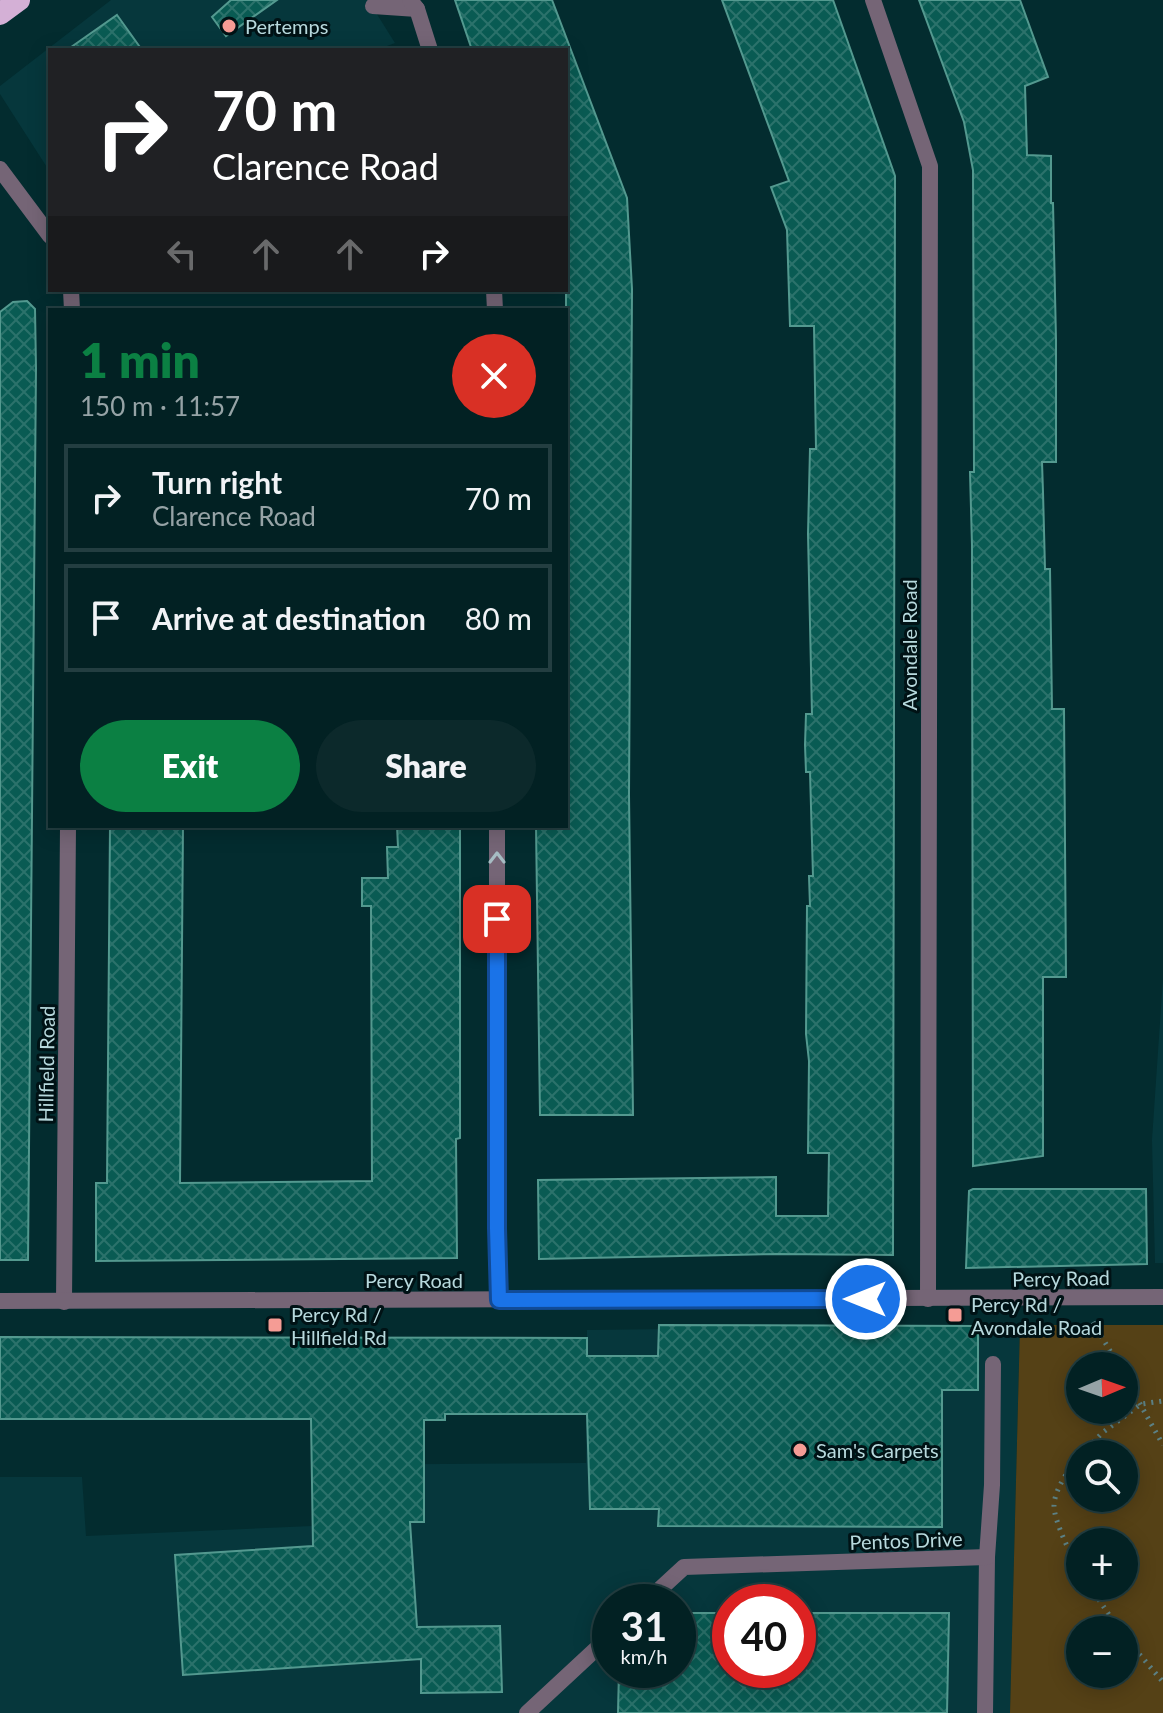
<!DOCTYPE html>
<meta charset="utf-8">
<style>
:root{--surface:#022123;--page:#0c292b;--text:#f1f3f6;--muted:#96a3a6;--line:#233e41;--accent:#0b8043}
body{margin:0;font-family:Lato,sans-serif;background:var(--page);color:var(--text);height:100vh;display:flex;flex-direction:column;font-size:30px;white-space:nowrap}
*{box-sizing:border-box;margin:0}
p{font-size:26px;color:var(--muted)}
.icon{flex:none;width:44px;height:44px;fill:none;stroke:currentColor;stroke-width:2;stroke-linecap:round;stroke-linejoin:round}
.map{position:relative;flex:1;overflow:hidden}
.details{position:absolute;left:48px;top:308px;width:520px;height:520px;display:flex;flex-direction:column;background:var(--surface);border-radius:0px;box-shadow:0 4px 20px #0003,0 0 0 2px var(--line)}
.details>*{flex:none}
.banner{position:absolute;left:48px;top:48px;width:520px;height:244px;border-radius:0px;box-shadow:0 4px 20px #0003,0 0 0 2px var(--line);background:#202124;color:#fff;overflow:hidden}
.needle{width:52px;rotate:88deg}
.controls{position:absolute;left:1066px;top:1352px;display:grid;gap:16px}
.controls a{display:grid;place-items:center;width:72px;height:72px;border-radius:50%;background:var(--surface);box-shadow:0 4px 20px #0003,0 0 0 2px var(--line);font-size:40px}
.speed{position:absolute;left:592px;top:1584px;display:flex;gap:16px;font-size:40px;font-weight:700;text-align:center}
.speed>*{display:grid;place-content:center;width:104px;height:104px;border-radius:50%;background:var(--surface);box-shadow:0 4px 20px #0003,0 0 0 2px var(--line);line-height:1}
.speed small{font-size:20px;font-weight:400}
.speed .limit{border:12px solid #d22;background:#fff;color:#111}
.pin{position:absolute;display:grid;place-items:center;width:68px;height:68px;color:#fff;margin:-34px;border-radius:16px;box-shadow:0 4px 12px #0006}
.me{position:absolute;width:88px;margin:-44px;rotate:270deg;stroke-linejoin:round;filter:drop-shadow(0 0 6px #0008)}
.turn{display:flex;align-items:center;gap:28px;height:168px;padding:0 32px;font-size:36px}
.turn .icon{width:104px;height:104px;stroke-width:2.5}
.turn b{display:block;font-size:56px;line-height:68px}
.lanes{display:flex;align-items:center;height:76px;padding:0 32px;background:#0003;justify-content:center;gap:40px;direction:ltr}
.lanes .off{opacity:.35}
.round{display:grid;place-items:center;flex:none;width:84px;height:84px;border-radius:42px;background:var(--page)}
.headline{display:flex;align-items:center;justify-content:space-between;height:136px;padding:0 32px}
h1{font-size:48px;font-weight:800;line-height:60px;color:var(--accent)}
.action{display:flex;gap:16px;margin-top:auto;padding:16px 32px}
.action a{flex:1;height:92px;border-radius:48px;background:var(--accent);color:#fff;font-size:32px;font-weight:800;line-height:92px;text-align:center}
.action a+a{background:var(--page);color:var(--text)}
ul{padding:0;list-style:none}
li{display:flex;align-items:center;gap:24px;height:108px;margin:0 16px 12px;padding:0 16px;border:4px solid var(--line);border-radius:0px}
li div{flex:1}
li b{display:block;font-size:30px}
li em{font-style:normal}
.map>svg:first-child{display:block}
.built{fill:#06373c;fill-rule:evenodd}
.green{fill:#554116;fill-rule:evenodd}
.building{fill:url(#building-cross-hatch);stroke:#53998f;stroke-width:2}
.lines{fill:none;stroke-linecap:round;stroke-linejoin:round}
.path{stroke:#5c8185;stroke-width:5;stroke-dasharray:2 6;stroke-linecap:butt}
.service{stroke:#756576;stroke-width:16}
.minor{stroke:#756576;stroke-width:16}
.tertiary{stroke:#756576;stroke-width:16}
.trunk{stroke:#d4b0d6;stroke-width:22}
.oneway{stroke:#a6bcc3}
.route-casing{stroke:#114b97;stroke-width:20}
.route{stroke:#1a73e8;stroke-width:14}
.poi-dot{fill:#f59c95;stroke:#001215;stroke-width:3}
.labels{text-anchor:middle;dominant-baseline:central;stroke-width:6;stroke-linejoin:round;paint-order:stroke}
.poi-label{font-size:20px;fill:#b7d9dd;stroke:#001215;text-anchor:start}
.street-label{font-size:20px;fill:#b7d9dd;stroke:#001215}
</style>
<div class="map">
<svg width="1163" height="1713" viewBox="0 0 1163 1713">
<defs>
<pattern id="building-cross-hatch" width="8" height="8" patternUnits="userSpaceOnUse" patternTransform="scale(2)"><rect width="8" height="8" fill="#095b53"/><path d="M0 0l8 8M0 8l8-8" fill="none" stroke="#2b726b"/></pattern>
</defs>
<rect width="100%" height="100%" fill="#032c2f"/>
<g class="built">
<path d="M 111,0 L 368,0 L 395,43 L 376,50 L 50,50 L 50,172 L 0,94 L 0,86 Z"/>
<path d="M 1163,978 L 1163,1263 L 1155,1263 L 1152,1140 Z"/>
<path d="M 1020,1325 L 1010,1713 L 0,1713 L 0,1477 L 82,1477 L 86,1536 L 312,1526 L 311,1465 L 586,1463 L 587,1330 ZM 610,1602 L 678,1602 L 678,1670 L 610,1670 ZM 730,1602 L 798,1602 L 798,1670 L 730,1670 Z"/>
</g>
<path class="green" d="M 1020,1325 L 1163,1325 L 1163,1713 L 1010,1713 ZM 1080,1366 L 1124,1366 L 1124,1410 L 1080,1410 ZM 1080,1454 L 1124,1454 L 1124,1498 L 1080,1498 ZM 1080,1542 L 1124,1542 L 1124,1586 L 1080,1586 ZM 1080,1630 L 1124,1630 L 1124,1674 L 1080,1674 Z"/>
<g class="building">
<path d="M 231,0 L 277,0 L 226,36 L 212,17 Z"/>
<path d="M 455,0 L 552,0 L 627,198 L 632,289 L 629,795 L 633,1115 L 540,1115 L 536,826 L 566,826 L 566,50 L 472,50 Z"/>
<path d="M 722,0 L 833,0 L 895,176 L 893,1255 L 777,1254 L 539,1259 L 538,1180 L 776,1177 L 776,1216 L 828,1216 L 829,1153 L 808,1153 L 809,1061 L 806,1034 L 807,906 L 810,906 L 809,876 L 813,876 L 810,772 L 806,772 L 805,745 L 806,714 L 812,714 L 808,534 L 810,449 L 816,449 L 814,326 L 790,326 L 787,230 L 771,187 L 789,181 Z"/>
<path d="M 919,0 L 1020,0 L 1048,77 L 1025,86 L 1027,155 L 1051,156 L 1051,203 L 1053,203 L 1056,339 L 1056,462 L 1042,462 L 1043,492 L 1045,569 L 1050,569 L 1052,709 L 1064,709 L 1066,977 L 1043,977 L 1043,1156 L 973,1166 L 972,545 L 970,472 L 974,472 L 973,170 L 964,122 Z"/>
<path d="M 117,15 L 142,50 L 67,50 Z"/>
<path d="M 27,301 L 35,309 L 36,368 L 28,1260 L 0,1260 L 0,312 L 13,302 Z"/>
<path d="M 110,826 L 183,826 L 180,1183 L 372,1181 L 371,906 L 362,906 L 362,878 L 388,878 L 387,847 L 398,847 L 397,826 L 460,826 L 460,1138 L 456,1139 L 457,1258 L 96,1261 L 96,1183 L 107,1183 Z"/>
<path d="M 973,1189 L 1146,1189 L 1147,1264 L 966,1268 L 969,1191 Z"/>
<path d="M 659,1325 L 978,1326 L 978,1390 L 942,1390 L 942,1527 L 658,1526 L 659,1509 L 590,1509 L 587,1414 L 445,1414 L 445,1420 L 424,1420 L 424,1522 L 410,1522 L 417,1627 L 500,1626 L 502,1692 L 421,1693 L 421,1659 L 183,1675 L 175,1555 L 313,1546 L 311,1419 L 0,1419 L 0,1337 L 587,1338 L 587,1356 L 658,1356 Z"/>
<path d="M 678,1613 L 730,1613 L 730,1670 L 798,1670 L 798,1613 L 949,1613 L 947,1713 L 618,1713 L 619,1670 L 678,1670 Z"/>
</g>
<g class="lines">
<g class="path">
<path d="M 1093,1322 L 1119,1366"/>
<path d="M 1124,1375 L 1163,1445"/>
<path d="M 1082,1454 L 1102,1433 L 1141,1404 L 1163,1401"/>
<path d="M 1080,1456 C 1070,1467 1054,1490 1054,1506 C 1054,1521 1072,1558 1080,1571"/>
<path d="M 1090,1586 L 1119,1630"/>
<path d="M 1124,1636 L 1163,1682"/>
</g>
<g class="service">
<path d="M 373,6 L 417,9"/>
<path d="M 985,1713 L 987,1557"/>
</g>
<g class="minor">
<path d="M 410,0 L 417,9 L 430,50"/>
<path d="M 873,0 L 930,166 L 928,1299"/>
<path d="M 0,169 L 50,236"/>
<path d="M 71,290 L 72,310"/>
<path d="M 494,290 L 495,310"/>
<path d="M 497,826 L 497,1228 L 499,1300"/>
<path d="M 64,1302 L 68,826"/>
<path d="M 646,1602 L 684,1567 L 987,1557 L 992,1485 L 993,1364"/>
<path d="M 527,1713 L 610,1636"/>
</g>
<path class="tertiary" d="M 0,1301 L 1163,1297"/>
<path class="trunk" d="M 0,14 L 19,0"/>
</g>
<defs><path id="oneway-chevron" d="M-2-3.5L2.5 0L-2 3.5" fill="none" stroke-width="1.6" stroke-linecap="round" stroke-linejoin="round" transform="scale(2)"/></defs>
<use class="oneway" href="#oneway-chevron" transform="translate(497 858) rotate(-90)"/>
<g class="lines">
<defs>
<path id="route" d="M 497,919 L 497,1228 L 499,1300 L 866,1299"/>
</defs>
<use href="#route" class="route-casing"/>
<use href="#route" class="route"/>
</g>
<g class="poi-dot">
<circle cx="229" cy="26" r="8"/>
<rect x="947" y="1307" width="16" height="16" rx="4"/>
<rect x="267" y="1317" width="16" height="16" rx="4"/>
<circle cx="800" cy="1450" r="8"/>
</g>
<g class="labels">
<g class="poi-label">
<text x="245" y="26">Pertemps</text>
<text x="971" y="1304">Percy Rd /<tspan x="971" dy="23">Avondale Road</tspan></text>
<text x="291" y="1314">Percy Rd /<tspan x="291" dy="23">Hillfield Rd</tspan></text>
<text x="816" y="1450">Sam's Carpets</text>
</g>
<g class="street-label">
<text transform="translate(909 645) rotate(-90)">Avondale Road</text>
<text transform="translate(46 1064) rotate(-89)">Hillfield Road</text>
<text transform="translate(1061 1278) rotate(-1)">Percy Road</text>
<text x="414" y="1280">Percy Road</text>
<text transform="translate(906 1540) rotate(-2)">Pentos Drive</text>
</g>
</g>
</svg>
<div class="controls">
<a><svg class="needle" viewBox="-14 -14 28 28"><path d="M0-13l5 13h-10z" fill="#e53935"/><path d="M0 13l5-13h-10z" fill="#96a3a6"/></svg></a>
<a><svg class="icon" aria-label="search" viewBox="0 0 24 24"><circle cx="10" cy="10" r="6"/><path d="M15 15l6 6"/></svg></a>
<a>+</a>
<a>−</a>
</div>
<div class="speed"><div>31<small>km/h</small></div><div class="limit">40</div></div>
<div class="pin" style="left:497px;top:919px;background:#d93025"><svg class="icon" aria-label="arrive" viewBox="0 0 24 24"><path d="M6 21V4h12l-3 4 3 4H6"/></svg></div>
<svg class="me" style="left:866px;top:1299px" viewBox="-20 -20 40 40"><circle r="17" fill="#1a73e8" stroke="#fff" stroke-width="3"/><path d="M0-11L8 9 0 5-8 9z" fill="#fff"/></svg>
<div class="banner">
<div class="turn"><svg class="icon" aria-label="right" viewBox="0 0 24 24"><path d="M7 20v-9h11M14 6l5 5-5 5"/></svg><div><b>70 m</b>Clarence Road</div></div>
<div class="lanes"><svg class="icon off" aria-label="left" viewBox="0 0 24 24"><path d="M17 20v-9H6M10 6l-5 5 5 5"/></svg><svg class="icon off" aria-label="ahead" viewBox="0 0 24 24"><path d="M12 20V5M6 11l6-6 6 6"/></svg><svg class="icon off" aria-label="ahead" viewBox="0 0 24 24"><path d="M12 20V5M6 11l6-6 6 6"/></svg><svg class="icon" aria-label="right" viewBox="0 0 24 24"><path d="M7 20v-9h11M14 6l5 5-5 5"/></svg></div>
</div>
<section class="details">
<div class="headline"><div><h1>1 min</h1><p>150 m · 11:57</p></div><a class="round" style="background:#d93025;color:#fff"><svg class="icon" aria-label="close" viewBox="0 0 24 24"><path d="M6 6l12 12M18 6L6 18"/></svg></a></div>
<ul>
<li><svg class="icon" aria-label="right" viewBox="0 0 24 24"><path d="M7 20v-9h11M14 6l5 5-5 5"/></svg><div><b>Turn right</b><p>Clarence Road</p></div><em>70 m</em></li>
<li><svg class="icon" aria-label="arrive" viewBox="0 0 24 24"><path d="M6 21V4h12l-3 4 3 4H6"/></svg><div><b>Arrive at destination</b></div><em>80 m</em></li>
</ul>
<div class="action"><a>Exit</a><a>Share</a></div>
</section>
</div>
